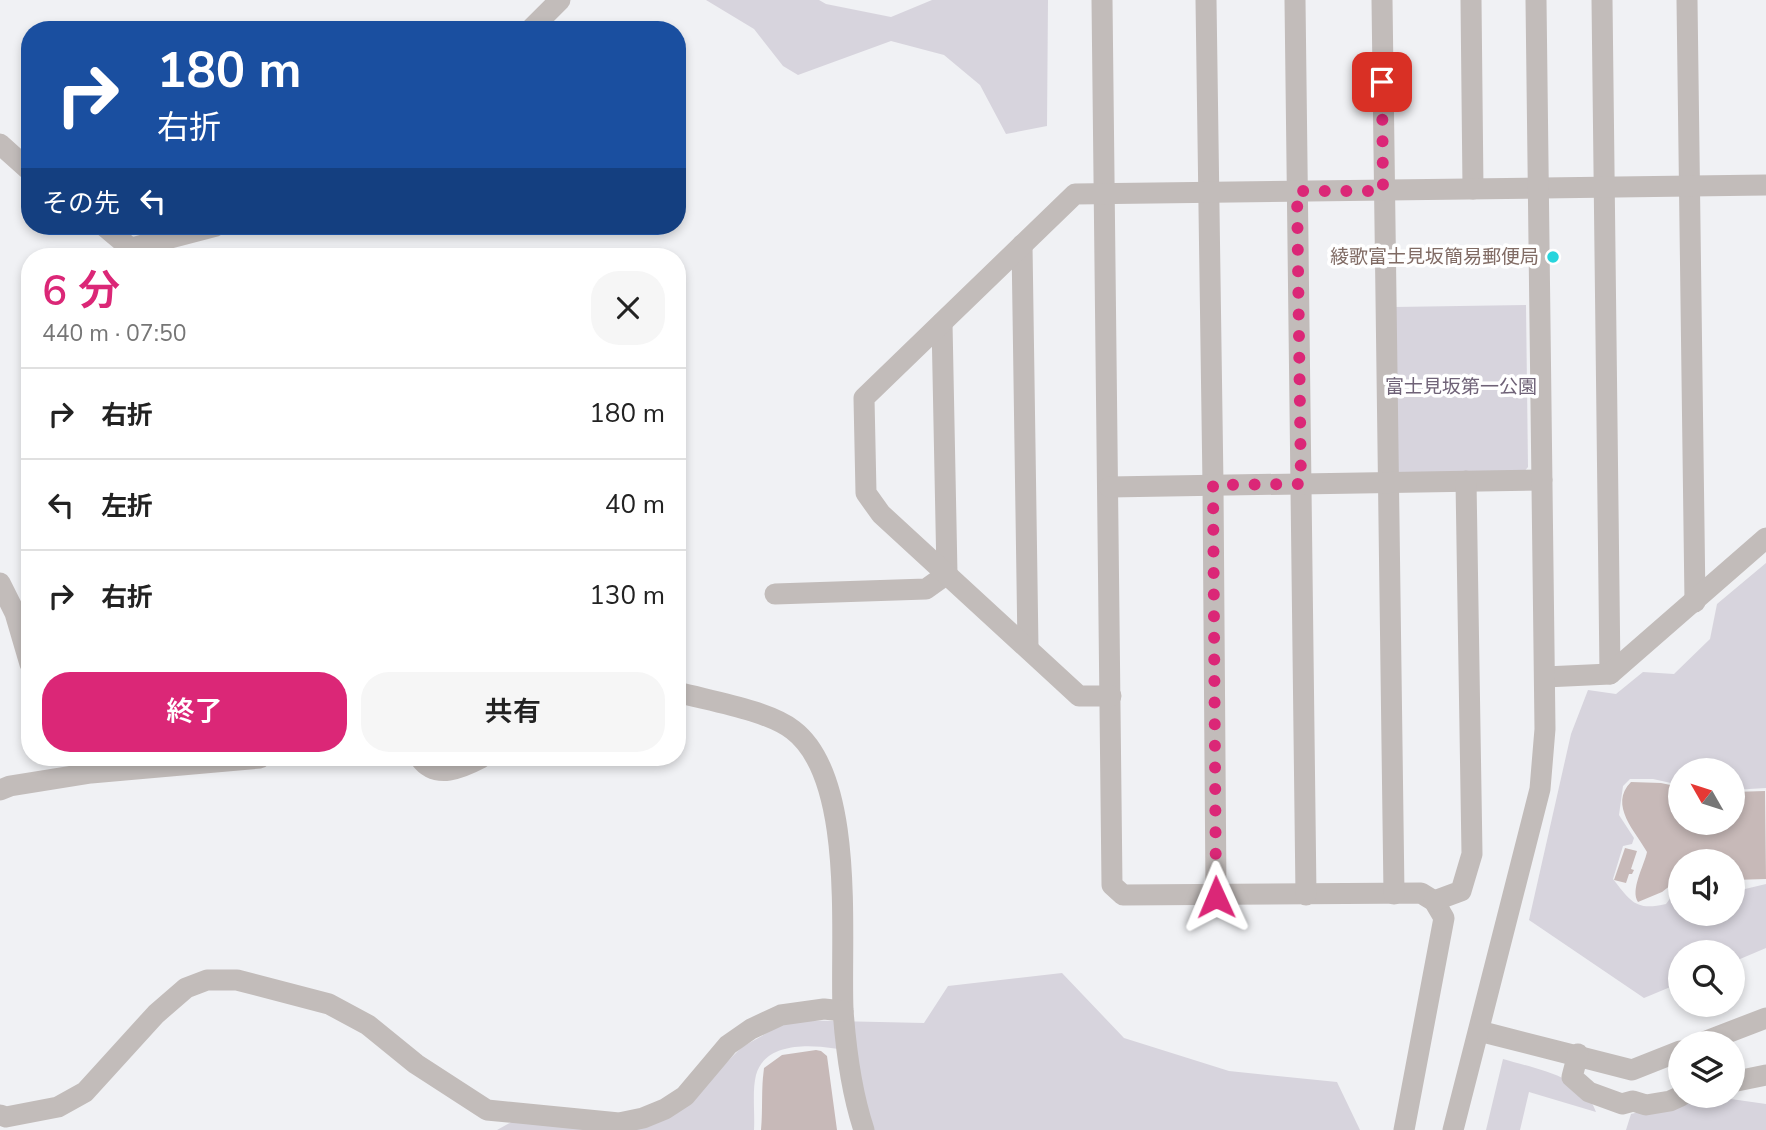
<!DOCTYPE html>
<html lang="ja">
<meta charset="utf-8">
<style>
:root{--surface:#fff;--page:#f6f6f6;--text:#222;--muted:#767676;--line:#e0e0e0;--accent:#db2777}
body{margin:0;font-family:"Nunito Sans","Noto Sans JP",sans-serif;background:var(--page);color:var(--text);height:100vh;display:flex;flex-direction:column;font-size:26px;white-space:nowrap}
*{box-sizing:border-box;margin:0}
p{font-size:23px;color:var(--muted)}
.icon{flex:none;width:38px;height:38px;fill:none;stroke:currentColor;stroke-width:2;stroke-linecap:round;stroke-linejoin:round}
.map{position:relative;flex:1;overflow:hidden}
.side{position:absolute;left:21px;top:248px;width:665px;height:518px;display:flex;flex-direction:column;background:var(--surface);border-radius:28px;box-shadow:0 4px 10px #0003}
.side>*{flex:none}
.banner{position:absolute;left:21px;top:21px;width:665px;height:214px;border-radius:28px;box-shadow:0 4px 10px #0003;background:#1a4fa0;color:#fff;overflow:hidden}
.needle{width:46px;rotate:309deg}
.fabs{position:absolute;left:1668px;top:758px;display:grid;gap:14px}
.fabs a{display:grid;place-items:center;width:77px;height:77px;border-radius:50%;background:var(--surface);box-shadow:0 4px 10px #0003;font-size:35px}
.pin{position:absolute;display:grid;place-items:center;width:60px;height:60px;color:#fff;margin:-30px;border-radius:14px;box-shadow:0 4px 10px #0006}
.me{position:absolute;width:77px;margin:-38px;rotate:359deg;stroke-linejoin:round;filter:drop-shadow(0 0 5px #0008)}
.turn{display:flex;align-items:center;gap:24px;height:147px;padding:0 21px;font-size:32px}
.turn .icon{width:91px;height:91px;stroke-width:2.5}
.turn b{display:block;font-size:49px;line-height:60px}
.then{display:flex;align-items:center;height:66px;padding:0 21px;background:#0003;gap:14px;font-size:26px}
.round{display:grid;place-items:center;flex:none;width:74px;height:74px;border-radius:28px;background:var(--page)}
.overview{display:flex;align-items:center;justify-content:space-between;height:119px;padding:0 21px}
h1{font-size:42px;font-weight:600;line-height:52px;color:var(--accent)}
.button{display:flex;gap:14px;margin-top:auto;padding:14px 21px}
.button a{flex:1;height:80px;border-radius:28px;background:var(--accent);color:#fff;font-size:28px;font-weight:600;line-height:80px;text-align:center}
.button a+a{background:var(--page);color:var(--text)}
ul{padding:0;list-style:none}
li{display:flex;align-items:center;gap:21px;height:91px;padding:0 21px;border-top:2px solid var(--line)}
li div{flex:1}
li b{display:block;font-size:26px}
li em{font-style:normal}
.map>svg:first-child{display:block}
.green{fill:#d7d4dd}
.water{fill:#c7b9b8}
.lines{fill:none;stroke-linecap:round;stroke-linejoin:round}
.minor{stroke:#c2bcba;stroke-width:21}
.route{stroke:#db2777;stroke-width:12;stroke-dasharray:0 21.6}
.poi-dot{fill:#27d5dd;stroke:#fff;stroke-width:2.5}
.labels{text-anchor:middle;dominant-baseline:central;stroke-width:7;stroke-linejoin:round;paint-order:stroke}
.poi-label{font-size:19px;fill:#806b64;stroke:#fff;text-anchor:end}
.park-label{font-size:19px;fill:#6f6277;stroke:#fff}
</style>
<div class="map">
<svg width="1766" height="1130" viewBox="0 0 1766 1130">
<rect width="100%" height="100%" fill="#f0f1f4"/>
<g class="green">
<path d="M 706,0 L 819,0 L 826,4 L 891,17 L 932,0 L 1048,0 L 1047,126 L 1006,134 L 980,85 L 944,55 L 891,41 L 798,75 L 783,66 L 754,29 Z"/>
<path d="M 1526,305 L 1528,467 L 1522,474 L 1404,477 L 1396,470 L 1394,307 Z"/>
<path d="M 1766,563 L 1766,788 L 1733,790 L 1732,770 L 1680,770 L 1680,785 L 1653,779 L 1630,779 L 1623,786 L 1619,815 L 1634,838 L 1632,844 L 1623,846 L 1613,879 C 1631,902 1636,911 1666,904 L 1680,885 L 1680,914 L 1732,914 L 1733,886 L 1745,889 L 1766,884 L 1766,948 L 1733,962 L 1732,952 L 1680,952 L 1680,983 L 1644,998 L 1529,920 L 1571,734 L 1588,690 L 1616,694 L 1643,672 L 1674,674 L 1710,639 L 1717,604 Z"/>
<path d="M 1062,973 L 1124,1038 L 1229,1071 L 1337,1082 L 1360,1130 L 872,1130 L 854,1052 C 826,1046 767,1036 756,1075 C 752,1091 755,1113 754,1130 L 497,1130 L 515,1120 L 676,1112 L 742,1047 L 790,1020 L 924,1023 L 948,986 Z"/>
<path d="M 1503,1059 C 1536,1069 1584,1076 1596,1112 L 1529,1092 L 1520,1130 L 1486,1130 Z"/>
<path d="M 1717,1097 L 1766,1104 L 1766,1130 L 1626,1130 L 1631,1114 L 1675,1103 Z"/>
</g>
<g class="water">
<path d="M 1631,782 L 1661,783 L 1680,787 L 1680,822 L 1732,822 L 1733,792 L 1765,791 L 1766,879 L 1733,880 L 1732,861 L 1680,861 L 1680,878 L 1662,892 L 1638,902 C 1630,890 1644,866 1647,852 C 1636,832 1608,805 1631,782 Z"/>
<path d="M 1625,848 L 1637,851 L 1631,869 L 1634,870 L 1632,874 L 1629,874 L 1626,883 L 1614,880 Z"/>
<path d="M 816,1050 L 821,1051 L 827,1056 L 837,1130 L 761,1130 C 763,1109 761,1089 764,1068 L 782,1055 Z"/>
</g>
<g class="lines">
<g class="minor">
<path d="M 1102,0 L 1112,885 L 1123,895 L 1421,893 L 1434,901 L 1444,918 L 1404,1130"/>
<path d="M 1206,0 L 1213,485 L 1216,896"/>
<path d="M 1295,0 L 1306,895"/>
<path d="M 1382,0 L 1394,894"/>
<path d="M 1471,0 L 1473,189"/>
<path d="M 1602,0 L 1610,674"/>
<path d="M 1687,0 L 1695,602"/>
<path d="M 530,30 L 560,0"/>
<path d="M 0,144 L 30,171"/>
<path d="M 104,226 L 141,257"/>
<path d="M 1022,245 L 1028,648"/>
<path d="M 132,248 L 216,226"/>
<path d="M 1109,487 L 1542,480"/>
<path d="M 0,583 L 15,613 L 30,664"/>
<path d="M 775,594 L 926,589 L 947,574 L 942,323"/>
<path d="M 1545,677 L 1610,674 L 1766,538"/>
<path d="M 677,692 C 710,701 767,710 793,730 C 856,778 840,937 843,1010 C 846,1051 851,1091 864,1130"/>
<path d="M 1111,696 L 1079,696 L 881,514 L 866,493 L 864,398 L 1075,194 L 1766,185"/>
<path d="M 420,758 C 436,780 462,768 481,758"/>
<path d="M 0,790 L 10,786 L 91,773 L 260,758"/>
<path d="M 1434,901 L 1461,891 L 1472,854 L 1466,481"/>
<path d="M 1479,1031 L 1632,1070 L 1680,1051"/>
<path d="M 1701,1043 L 1766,1018"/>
<path d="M 1578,1054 L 1572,1077 L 1589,1092 L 1622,1104 L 1633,1101 L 1646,1105 L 1670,1101 L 1681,1096"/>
<path d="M 1732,1082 L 1766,1075"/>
<path d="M 0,1115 L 6,1117 L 58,1107 L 85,1092 L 156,1014 L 186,988 L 207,980 L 237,980 L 329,1004 L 368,1025 L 416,1064 L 487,1110 L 619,1123 L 643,1118 L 665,1109 L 685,1096 L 728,1045 L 751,1029 L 781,1015 L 824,1009 L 843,1011"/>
<path d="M 1453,1130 L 1540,789 L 1545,729 L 1536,0"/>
</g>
</g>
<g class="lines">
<path class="route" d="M 1216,897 L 1213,485 L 1301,484 L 1297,191 L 1383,191 L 1382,82"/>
</g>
<circle class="poi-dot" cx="1553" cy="257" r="7"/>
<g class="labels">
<g class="poi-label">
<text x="1539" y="257">綾歌富士見坂簡易郵便局</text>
</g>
<g class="park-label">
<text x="1461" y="387">富士見坂第一公園</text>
</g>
</g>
</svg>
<div class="fabs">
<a><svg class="needle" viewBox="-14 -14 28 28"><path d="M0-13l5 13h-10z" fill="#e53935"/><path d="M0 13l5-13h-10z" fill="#767676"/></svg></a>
<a><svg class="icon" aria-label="sound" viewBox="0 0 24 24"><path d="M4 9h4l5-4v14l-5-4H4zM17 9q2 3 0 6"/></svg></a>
<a><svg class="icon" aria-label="search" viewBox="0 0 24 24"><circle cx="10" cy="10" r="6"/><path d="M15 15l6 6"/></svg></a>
<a><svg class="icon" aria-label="layers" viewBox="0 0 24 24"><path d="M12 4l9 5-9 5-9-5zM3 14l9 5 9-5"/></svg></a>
</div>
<div class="pin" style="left:1382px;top:82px;background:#d93025"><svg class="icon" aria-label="arrive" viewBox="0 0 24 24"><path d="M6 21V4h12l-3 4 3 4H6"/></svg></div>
<svg class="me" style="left:1216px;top:897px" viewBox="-20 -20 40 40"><path d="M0-17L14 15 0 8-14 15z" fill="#db2777" stroke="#fff" stroke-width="4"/></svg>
<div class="banner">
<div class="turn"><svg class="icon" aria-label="right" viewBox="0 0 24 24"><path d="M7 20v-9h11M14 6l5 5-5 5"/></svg><div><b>180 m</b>右折</div></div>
<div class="then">その先<svg class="icon" aria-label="left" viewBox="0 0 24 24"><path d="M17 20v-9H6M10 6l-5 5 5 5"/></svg></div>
</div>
<section class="side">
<div class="overview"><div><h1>6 分</h1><p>440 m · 07:50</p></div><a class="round"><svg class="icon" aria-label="close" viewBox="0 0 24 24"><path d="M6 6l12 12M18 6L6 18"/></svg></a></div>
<ul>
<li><svg class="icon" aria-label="right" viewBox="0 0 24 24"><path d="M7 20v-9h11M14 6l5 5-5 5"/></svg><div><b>右折</b></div><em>180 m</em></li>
<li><svg class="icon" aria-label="left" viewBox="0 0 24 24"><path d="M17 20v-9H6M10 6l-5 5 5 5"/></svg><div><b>左折</b></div><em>40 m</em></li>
<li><svg class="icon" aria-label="right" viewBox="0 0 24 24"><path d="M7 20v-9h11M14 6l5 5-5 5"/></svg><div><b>右折</b></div><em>130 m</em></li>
</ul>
<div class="button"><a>終了</a><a>共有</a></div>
</section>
</div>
